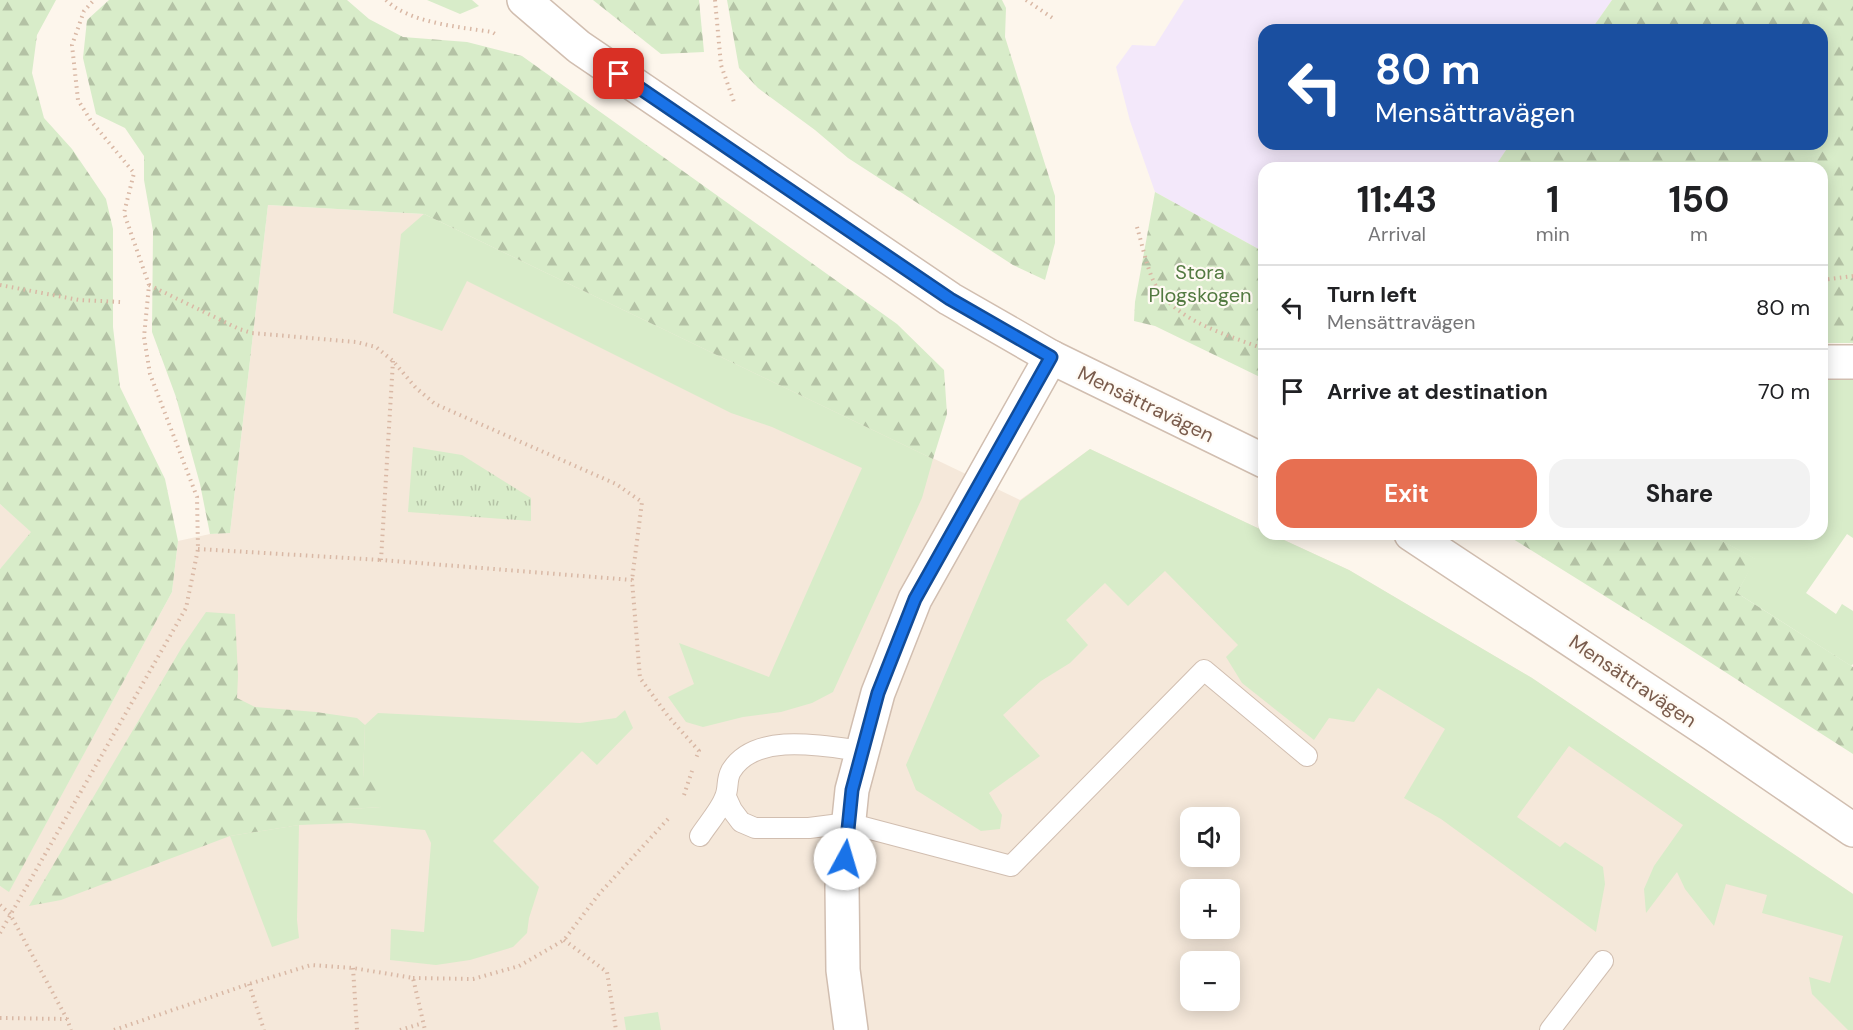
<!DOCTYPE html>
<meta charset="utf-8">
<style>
:root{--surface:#fff;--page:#f2f2f2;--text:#202124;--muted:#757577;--line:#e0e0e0;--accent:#e76f51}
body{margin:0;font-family:"DM Sans",sans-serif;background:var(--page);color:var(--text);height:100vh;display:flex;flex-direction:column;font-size:22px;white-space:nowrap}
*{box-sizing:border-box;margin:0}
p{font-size:20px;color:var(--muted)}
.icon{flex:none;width:33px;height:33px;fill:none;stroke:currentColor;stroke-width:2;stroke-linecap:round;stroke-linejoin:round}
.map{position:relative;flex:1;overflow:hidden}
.sheet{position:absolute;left:1258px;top:162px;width:570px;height:378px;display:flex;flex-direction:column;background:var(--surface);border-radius:18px;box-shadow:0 3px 15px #0003}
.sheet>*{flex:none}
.top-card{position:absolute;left:1258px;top:24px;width:570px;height:126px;border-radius:18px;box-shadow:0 3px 15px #0003;background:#1a4fa0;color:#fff;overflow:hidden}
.buttons{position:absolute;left:1180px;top:807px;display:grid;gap:12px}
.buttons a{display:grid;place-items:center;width:60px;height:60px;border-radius:12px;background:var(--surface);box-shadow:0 3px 15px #0003;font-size:30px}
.pin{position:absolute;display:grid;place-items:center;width:51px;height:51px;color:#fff;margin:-26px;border-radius:12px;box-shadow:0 3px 9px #0006}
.me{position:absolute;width:66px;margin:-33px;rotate:6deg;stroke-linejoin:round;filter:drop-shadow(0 0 4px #0008)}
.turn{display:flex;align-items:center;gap:21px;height:126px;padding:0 18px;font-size:27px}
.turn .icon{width:78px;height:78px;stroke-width:2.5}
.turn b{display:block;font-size:42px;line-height:51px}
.eta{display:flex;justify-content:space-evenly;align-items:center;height:102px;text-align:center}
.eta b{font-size:36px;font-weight:700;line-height:42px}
.action{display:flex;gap:12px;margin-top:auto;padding:12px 18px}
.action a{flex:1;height:69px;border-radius:18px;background:var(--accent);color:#fff;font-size:24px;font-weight:700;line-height:69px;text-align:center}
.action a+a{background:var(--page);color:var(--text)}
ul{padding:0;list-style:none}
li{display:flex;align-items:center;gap:18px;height:84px;padding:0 18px;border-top:2px solid var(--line)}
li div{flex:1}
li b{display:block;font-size:22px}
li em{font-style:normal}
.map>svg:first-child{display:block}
.residential{fill:#f5e8da;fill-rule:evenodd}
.education{fill:#f3e8fa}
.grass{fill:#d8ecc9}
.forest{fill:url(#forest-firs)}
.park{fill:url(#park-tufts)}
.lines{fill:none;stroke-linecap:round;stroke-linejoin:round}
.service-casing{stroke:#d1beb0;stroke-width:22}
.minor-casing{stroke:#d1beb0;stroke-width:36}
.tertiary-casing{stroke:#d1beb0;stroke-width:36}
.path{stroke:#d9b8a5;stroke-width:4;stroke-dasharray:1.5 4.5;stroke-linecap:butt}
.service{stroke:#fff;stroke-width:20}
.minor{stroke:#fff;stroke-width:33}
.tertiary{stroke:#fff;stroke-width:33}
.route-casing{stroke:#114b97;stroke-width:15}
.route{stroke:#1a73e8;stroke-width:10}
.labels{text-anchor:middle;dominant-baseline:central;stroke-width:4.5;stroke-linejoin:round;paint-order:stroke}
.park-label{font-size:20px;fill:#537a41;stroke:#fffaf3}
.street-label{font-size:20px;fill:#7a5c4d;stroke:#fffaf3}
</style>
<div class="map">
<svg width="1853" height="1030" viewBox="0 0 1853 1030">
<defs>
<pattern id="forest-firs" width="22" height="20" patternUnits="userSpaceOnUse" patternTransform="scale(1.5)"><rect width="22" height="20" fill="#d8ecc9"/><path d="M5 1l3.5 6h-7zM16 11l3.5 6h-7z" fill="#b4c2a5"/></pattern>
<pattern id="park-tufts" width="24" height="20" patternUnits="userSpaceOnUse" patternTransform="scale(1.5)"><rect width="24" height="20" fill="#d8ecc9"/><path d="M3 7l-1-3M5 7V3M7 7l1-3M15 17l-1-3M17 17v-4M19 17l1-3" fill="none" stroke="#b4c2a5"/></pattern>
</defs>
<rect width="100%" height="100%" fill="#fdf6ec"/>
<g class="residential">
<path d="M 268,205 L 424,214 L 1020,500 L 1090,449 L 1264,531 L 1264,534 L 1271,534 L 1349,570 L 1532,678 L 1853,894 L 1853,1030 L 0,1030 L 0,886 L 9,891 L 172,592 L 178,541 L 210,534 L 230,533 ZM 1191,818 L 1230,818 L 1230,856 L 1191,856 ZM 1191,890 L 1230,890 L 1230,928 L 1191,928 ZM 1191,962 L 1230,962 L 1230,1000 L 1191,1000 Z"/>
<path d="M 0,504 L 32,532 L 0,569 Z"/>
</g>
<path class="education" d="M 1184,0 L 1612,0 L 1591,30 L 1264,30 L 1264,144 L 1510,144 L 1494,168 L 1264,168 L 1264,252 L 1155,192 L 1130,121 L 1116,67 L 1132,45 L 1155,46 Z"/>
<g class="grass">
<path d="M 427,0 L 472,0 L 479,6 L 460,14 Z"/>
<path d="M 424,214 L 933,459 L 922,498 L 833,692 L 812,703 L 781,712 L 743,717 L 703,727 L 686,722 L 668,697 L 694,684 L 679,643 L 769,677 L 862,468 L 772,427 L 731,413 L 467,281 L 442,331 L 393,313 L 401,234 Z"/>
<path d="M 1853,379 L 1853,538 L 1847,534 L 1806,593 L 1836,614 L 1842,604 L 1853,611 L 1853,664 L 1851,666 L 1737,593 L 1755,559 L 1709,534 L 1822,534 L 1823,380 Z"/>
<path d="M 1090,449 L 1264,531 L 1264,534 L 1271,534 L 1349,570 L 1532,678 L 1853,894 L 1853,1030 L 1848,1030 L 1812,994 L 1809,977 L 1830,983 L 1843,936 L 1762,913 L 1767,895 L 1726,884 L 1714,926 L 1685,889 L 1677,872 L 1646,913 L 1644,889 L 1654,866 L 1683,825 L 1569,746 L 1517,817 L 1560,847 L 1565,842 L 1603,867 L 1605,884 L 1596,932 L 1441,819 L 1404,798 L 1445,729 L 1378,688 L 1354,722 L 1329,718 L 1314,740 L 1242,683 L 1226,657 L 1238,645 L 1165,571 L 1128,606 L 1105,583 L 1066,620 L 1088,645 L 1070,663 L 1041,681 L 1003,715 L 1040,756 L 989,793 L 1002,815 L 1000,829 L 981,831 L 916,790 L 906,765 L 1020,501 Z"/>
<path d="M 625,710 L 633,728 L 597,765 L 582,751 L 493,841 L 539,887 L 529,918 L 527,933 L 513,947 L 470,960 L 436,965 L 390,960 L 391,929 L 424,932 L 431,843 L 425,830 L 350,823 L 350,809 L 381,807 L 363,779 L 365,725 L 378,713 L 580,723 L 616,718 Z"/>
<path d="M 299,825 L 297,920 L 299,938 L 272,947 L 230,836 Z"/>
<path d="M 658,1012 L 661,1030 L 626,1030 L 624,1017 Z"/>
</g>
<g class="forest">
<path d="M 0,0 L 56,0 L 37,35 L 32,73 L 44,118 L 72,149 L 106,199 L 113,229 L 113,327 L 120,387 L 165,479 L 178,541 L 172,592 L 9,892 L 0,886 L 0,569 L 31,532 L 0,504 Z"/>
<path d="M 109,0 L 347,0 L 369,19 L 403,37 L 467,42 L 522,56 L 897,324 L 944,370 L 947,414 L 933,459 L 424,214 L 268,205 L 230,533 L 210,534 L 200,484 L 176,397 L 152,332 L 153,231 L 144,180 L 144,156 L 125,128 L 96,114 L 83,58 L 87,20 Z"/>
<path d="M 593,0 L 699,0 L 704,52 L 661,54 Z"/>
<path d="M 727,0 L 1002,0 L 1006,8 L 1005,37 L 1055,196 L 1055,243 L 1045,280 L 1013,265 L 848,158 L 815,130 L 758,88 L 739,68 Z"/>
<path d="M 1612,0 L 1853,0 L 1853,343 L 1823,343 L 1822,168 L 1494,168 L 1510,144 L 1822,144 L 1822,30 L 1591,30 Z"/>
<path d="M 1155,192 L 1264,252 L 1264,379 L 1155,326 L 1134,321 L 1135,302 Z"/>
<path d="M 1505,534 L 1709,534 L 1756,559 L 1737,593 L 1853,667 L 1853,754 L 1680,643 Z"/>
<path d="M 206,612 L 235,614 L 238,676 L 237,698 L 255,707 L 316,712 L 357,718 L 365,725 L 363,778 L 378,782 L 381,807 L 350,809 L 350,823 L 299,825 L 230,836 L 61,900 L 29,906 L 182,647 Z"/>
</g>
<path class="park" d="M 413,447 L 462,455 L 531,498 L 531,521 L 408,512 Z"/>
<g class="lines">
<defs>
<g id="service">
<path d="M 726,797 L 732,810 L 741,822 L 755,828 L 809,828 L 848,823 L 1011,866 L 1204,670 L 1307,756"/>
<path d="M 700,836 C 707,825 721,809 725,797 C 729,788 726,780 731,771 C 755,731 825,746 862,751"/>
<path d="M 1550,1030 L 1603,961"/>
</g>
<g id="minor">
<path d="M 1822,362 L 1853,362"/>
<path d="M 851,1030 L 843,970 L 842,887 L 852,790 L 878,693 L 915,599 L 1051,357"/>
</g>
<g id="tertiary">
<path d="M 524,0 L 579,47 L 950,299 L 1051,357 L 1264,461"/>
<path d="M 1411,534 L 1713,734 L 1853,830"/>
</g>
</defs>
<use href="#service" class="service-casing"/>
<use href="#minor" class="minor-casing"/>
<use href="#tertiary" class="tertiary-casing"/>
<g class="path">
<path d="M 386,0 C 409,23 460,27 492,32 L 497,35"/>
<path d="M 715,0 L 721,65 L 734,102"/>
<path d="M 1026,0 L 1054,19"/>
<path d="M 1137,227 C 1142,244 1146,264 1153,280 C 1172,321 1226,334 1264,349"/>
<path d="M 1822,280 L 1853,276"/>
<path d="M 0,285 L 79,300 L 121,302"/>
<path d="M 149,285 L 239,329 L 252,333 L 356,342 L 376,347 L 393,361 L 416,388 L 435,404 L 616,484 L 642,502 L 632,580"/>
<path d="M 393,361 L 381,560 L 632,580 L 640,678 L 668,716 L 699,751 L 696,758"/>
<path d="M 198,549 L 381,560"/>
<path d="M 684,795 L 693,768"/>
<path d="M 0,905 L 10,914 L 67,1019 L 71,1030"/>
<path d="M 0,933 L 186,608 L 198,549 L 197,497 L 150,374 L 144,337 L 149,285 L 124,213 L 134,173 L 91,121 L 78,100 L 72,45 L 84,11 L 94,0"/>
<path d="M 564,940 L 607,972 L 616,1030"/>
<path d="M 353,968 L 357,1030"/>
<path d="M 413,978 L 473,979 L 519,966 L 564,940 L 599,894 L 668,819"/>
<path d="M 249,984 L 264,1030"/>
<path d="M 0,1018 L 67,1019"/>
<path d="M 114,1030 L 249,984 L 311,965 L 353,968 L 413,978 L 425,1030"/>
<path d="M 400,1030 L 423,1023"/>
</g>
<use href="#service" class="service"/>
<use href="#minor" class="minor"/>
<use href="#tertiary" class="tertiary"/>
</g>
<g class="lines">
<defs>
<path id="route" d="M 619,74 L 950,299 L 1051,357 L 915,599 L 878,693 L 852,790 L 845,859"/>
</defs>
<use href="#route" class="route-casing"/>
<use href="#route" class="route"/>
</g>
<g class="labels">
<g class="park-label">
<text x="1200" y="272">Stora<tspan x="1200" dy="23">Plogskogen</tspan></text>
</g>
<g class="street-label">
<text transform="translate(1146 404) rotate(26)">Mensättravägen</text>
<text transform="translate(1633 681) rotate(34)">Mensättravägen</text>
</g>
</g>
</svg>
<div class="buttons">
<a><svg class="icon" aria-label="sound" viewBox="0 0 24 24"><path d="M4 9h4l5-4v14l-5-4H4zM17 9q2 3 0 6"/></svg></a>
<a>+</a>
<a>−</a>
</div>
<div class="pin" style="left:619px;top:74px;background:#d93025"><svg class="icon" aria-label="arrive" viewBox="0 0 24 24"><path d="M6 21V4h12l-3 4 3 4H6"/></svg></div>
<svg class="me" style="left:845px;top:859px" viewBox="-20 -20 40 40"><circle r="19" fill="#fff"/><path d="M0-13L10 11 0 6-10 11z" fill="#1a73e8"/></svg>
<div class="top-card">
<div class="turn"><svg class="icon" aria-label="left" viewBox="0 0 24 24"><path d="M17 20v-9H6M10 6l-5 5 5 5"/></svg><div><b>80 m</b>Mensättravägen</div></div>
</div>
<section class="sheet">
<div class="eta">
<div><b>11:43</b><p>Arrival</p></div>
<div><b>1</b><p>min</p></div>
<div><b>150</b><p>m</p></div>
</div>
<ul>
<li><svg class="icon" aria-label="left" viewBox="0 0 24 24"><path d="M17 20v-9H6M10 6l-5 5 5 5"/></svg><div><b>Turn left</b><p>Mensättravägen</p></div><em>80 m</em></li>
<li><svg class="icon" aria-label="arrive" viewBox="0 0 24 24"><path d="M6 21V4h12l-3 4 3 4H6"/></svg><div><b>Arrive at destination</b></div><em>70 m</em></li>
</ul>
<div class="action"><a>Exit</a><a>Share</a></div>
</section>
</div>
